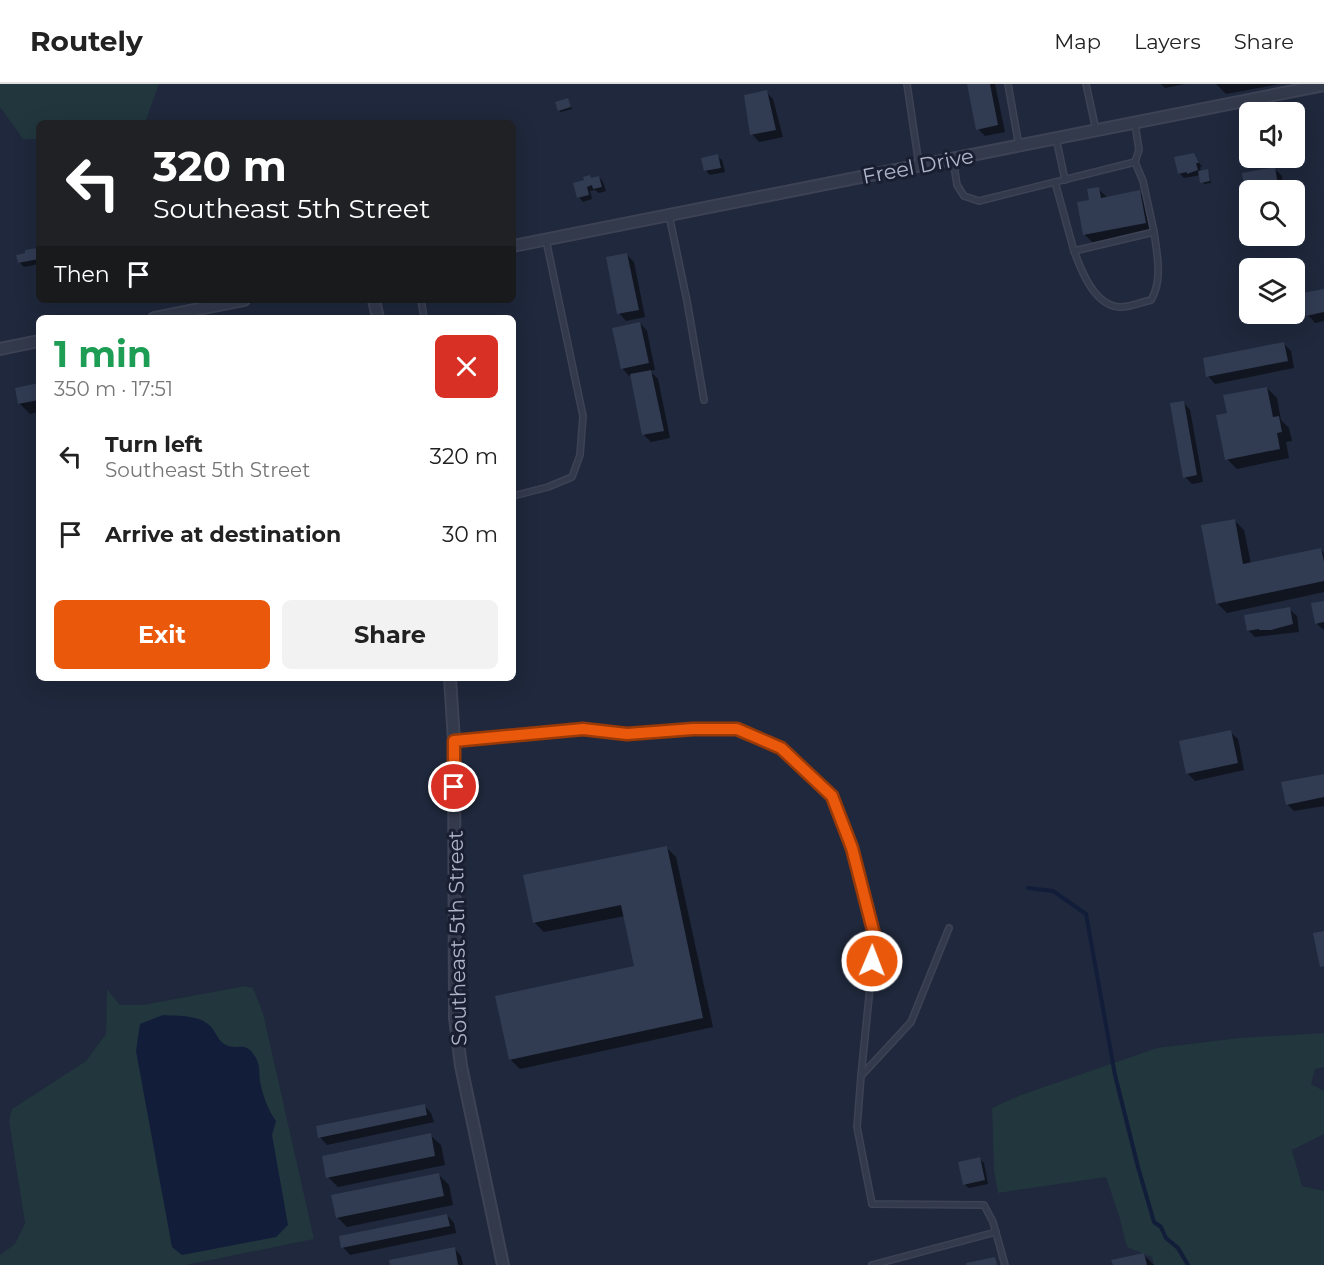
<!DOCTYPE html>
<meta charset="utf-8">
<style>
:root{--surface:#fff;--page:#f2f2f2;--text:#222;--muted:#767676;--line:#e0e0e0;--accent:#ea580c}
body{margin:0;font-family:Montserrat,sans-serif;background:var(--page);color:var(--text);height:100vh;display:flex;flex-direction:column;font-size:22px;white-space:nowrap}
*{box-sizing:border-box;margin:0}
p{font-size:20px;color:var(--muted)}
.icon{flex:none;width:33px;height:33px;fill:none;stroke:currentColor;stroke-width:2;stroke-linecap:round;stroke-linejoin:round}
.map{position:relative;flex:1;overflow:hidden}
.side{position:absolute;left:36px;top:231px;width:480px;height:366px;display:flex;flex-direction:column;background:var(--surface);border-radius:9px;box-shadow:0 6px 24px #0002}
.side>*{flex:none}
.banner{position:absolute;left:36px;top:36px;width:480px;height:183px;border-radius:9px;box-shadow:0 6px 24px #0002;background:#202124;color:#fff;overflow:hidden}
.fabs{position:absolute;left:1239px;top:18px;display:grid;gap:12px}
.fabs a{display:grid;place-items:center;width:66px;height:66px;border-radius:9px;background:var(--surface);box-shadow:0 6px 24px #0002;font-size:30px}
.pin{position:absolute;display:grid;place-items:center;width:51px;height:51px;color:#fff;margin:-26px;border:3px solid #fff;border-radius:50%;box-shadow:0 2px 6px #0007}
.me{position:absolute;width:66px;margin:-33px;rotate:1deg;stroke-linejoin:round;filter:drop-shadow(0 0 4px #0008)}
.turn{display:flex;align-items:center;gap:21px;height:126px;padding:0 18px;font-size:27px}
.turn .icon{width:78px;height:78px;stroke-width:2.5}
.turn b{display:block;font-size:42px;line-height:51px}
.then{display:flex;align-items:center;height:57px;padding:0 18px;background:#0003;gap:12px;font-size:22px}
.round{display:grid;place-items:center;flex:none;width:63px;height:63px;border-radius:9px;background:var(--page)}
.headline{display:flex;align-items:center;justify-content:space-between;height:102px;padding:0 18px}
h1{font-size:36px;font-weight:700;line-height:45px;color:#1e9e55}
.button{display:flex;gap:12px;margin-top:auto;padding:12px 18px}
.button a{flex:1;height:69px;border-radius:9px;background:var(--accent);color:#fff;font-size:24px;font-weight:700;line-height:69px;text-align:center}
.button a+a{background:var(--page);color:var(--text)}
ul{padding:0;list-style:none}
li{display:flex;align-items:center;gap:18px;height:78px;padding:0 18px}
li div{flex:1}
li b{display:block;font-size:22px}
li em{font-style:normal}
header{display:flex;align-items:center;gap:36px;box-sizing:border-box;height:84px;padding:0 30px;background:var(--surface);border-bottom:2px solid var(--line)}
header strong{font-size:28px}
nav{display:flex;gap:33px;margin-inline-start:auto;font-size:21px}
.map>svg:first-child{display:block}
.green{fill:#21363d}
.water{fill:#121d3a}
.shadow{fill:#0007}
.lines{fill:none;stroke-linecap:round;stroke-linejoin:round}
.stream{stroke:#121d3a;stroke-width:4}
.building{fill:#313b52}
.service-casing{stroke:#3d4355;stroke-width:8}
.minor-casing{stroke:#3d4355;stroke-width:14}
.service{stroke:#333a4c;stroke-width:5}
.minor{stroke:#333a4c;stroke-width:10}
.route-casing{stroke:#983908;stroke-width:15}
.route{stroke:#ea580c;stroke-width:10}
.labels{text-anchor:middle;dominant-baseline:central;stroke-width:6;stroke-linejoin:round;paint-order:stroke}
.street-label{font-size:21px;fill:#aeb5c8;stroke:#191f30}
</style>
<header>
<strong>Routely</strong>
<nav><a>Map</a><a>Layers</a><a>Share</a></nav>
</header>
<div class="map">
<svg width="1324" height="1181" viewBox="0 0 1324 1181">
<rect width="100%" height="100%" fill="#1f283c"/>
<g class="green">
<path d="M 0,0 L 159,0 L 145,39 L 39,39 L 39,55 L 23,55 L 0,23 Z"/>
<path d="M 245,902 L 253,904 L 263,929 L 314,1155 L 186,1181 L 0,1181 L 0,1171 L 15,1160 L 25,1139 L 9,1037 L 12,1025 L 86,977 L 106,950 L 107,905 L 120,921 L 143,921 Z"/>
<path d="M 1324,949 L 1324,983 L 1315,985 L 1311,1000 L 1324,1007 L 1324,1050 L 1292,1066 L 1302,1102 L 1324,1107 L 1324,1181 L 1154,1181 L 1152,1173 L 1127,1163 L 1120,1135 L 1106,1093 L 998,1109 L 994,1087 L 992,1024 L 1021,1011 L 1157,964 L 1239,954 Z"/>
</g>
<path class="water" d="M 163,931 C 177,932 197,931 208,940 C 216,946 217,957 226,961 C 239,967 246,955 257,976 C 260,982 259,991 260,998 C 263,1012 268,1026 276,1037 L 272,1051 L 288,1141 L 276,1153 L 182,1171 L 172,1163 L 136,967 L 140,940 Z"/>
<g class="shadow">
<path d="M 969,0 L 995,0 L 1005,48 L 985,52 L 978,45 Z"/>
<path d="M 1161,0 L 1185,0 L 1165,4 Z"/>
<path d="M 1216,0 L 1280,0 L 1226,10 Z"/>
<path d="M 766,8 L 773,15 L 783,53 L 759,58 L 752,50 Z"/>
<path d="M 568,16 L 572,25 L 561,28 L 559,27 Z"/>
<path d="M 1194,71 L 1202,83 L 1200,83 L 1201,88 L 1207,87 L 1209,89 L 1211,99 L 1204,100 L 1201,91 L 1184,94 L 1179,89 Z"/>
<path d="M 717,72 L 722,76 L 725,88 L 710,91 L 706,87 Z"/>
<path d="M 1274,84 L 1282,92 L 1284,106 L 1250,106 L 1250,124 L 1243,90 Z"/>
<path d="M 599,93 L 603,98 L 606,107 L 599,109 L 595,106 L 590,107 L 592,115 L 583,118 L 579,113 L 586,97 Z"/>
<path d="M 1098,105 L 1108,114 L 1139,108 L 1149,118 L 1155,148 L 1095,161 L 1085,151 L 1091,117 Z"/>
<path d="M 37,166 L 39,168 L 39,180 L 24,183 L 19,178 Z"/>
<path d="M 627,171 L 634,178 L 645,233 L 626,237 L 619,229 Z"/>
<path d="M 1324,206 L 1324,237 L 1315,239 L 1308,231 Z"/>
<path d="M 640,239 L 647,247 L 655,286 L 650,287 L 658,295 L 670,354 L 651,358 L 644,351 L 631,291 L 629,292 L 622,284 Z"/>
<path d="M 1284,260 L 1291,267 L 1294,284 L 1215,300 L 1208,292 Z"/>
<path d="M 39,301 L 39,328 L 30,330 L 20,320 L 17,305 Z"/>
<path d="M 1267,304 L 1277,314 L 1281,336 L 1289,344 L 1292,357 L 1286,358 L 1289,374 L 1237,385 L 1227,375 L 1228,330 Z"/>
<path d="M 1183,318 L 1190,326 L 1203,398 L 1192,400 L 1185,393 Z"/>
<path d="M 1234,436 L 1244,446 L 1251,480 L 1320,465 L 1324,469 L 1324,508 L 1227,529 L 1217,519 Z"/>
<path d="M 1324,518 L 1324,546 L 1316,539 Z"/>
<path d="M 1289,525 L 1297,532 L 1299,548 L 1255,553 L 1248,546 Z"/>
<path d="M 1230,648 L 1238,655 L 1244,686 L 1195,697 L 1187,689 Z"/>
<path d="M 1324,692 L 1324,722 L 1294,727 L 1287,720 Z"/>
<path d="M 666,763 L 676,773 L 713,943 L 520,985 L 510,975 L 636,883 L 625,832 L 544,848 L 534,838 Z"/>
<path d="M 424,1021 L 431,1029 L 434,1038 L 327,1061 L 320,1053 Z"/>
<path d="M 430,1051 L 441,1061 L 445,1081 L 338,1103 L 328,1093 Z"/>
<path d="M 979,1075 L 984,1079 L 988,1100 L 969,1104 L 964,1100 Z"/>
<path d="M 439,1091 L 449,1101 L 453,1121 L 347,1143 L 337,1133 Z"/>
<path d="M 447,1131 L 454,1139 L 456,1149 L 350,1171 L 343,1163 Z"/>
<path d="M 454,1164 L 461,1172 L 463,1181 L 392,1181 Z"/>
<path d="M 1144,1171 L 1154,1181 L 1114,1181 Z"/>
</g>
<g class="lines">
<path class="stream" d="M 1028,804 L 1053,807 L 1086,830 L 1115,991 L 1138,1083 L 1154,1138 L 1161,1143 L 1166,1154 L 1178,1164 L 1188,1181"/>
</g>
<g class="building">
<path d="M 967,0 L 990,0 L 998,41 L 976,46 Z"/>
<path d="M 767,6 L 776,46 L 750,51 L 744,11 Z"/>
<path d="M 568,14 L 571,23 L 558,27 L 555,18 Z"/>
<path d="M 1194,69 L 1199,79 L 1196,79 L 1198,86 L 1187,90 L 1187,88 L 1178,90 L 1174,73 Z"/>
<path d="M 718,70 L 721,84 L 704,87 L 701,74 Z"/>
<path d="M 1275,83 L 1279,106 L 1250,106 L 1248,126 L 1242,89 Z"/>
<path d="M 1208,85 L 1210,97 L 1200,99 L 1198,87 Z"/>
<path d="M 590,91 L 591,94 L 599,92 L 602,103 L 593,105 L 592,101 L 587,103 L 589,111 L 577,114 L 573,99 L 584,96 L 583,93 Z"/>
<path d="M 1099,103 L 1101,114 L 1140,106 L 1146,139 L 1083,151 L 1077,118 L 1089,116 L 1087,105 Z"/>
<path d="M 37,164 L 39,175 L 18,179 L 16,171 L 25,169 L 25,166 Z"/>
<path d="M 627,169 L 639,226 L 617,230 L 606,173 Z"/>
<path d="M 1324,205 L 1324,228 L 1306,232 L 1302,209 Z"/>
<path d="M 640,238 L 649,279 L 621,285 L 612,244 Z"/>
<path d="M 1284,258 L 1288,277 L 1206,293 L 1203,274 Z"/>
<path d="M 651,286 L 664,347 L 642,351 L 630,290 Z"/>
<path d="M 39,299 L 39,316 L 18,320 L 15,304 Z"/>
<path d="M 1267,303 L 1273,333 L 1279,332 L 1282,348 L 1277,349 L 1280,365 L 1225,376 L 1216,331 L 1227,329 L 1223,311 Z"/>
<path d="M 1184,317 L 1197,391 L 1183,394 L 1170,319 Z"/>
<path d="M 1235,435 L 1243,480 L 1321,464 L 1324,478 L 1324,497 L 1216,520 L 1201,441 Z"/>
<path d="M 1324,517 L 1324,538 L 1315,540 L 1311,519 Z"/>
<path d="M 1290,523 L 1293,540 L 1271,546 L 1259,546 L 1259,545 L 1247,547 L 1244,531 Z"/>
<path d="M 1231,646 L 1238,679 L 1186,690 L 1179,657 Z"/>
<path d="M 1324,690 L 1324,713 L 1286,721 L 1281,698 Z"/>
<path d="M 667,762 L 703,934 L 509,976 L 495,912 L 634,882 L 621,821 L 533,839 L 523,791 Z"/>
<path d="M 1324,847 L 1324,882 L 1320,883 L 1313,849 Z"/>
<path d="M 425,1020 L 427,1031 L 318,1054 L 316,1042 Z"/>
<path d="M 431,1049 L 435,1072 L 326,1094 L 322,1072 Z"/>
<path d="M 980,1073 L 985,1096 L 963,1101 L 958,1078 Z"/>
<path d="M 439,1089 L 444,1112 L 336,1134 L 331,1111 Z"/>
<path d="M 447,1130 L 450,1142 L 341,1164 L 339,1152 Z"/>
<path d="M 455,1163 L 458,1181 L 390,1181 L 389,1176 Z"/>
<path d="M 1144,1169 L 1147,1181 L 1113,1181 L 1111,1176 Z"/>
<path d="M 995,1173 L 997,1181 L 966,1181 L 966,1179 Z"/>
</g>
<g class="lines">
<defs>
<g id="service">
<path d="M 907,0 L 919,81"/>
<path d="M 1008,0 L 1019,62"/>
<path d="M 1086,0 L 1096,46"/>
<path d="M 1056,54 L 1065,96"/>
<path d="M 953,75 L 957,101 L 964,112 L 979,117 L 1135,78 L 1139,66 L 1135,39"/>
<path d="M 1055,98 L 1074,167 L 1154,148 L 1143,97 L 1135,78"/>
<path d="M 669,131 L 687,217 L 704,316"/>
<path d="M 1074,167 C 1081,186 1094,221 1119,223 C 1128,224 1142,218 1151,216 C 1163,197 1157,169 1154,148"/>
<path d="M 421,216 L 424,234"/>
<path d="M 513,412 L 548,403 L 572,393 L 580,371 L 583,332 L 546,156"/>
<path d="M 454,657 L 583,645 L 627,650 L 693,645 L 737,645 L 781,664 L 832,712 L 852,764 L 875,854 L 861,992"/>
<path d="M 949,844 L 911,938 L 861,992 L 857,1043 L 872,1120 L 984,1121 L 993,1138 L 1005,1181"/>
<path d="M 872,1181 L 996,1148"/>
</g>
<g id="minor">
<path d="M 513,162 L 1324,1"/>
<path d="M 374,216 L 378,234"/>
<path d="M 154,234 L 244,216"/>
<path d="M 0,265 L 39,257"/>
<path d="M 450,594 L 454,657 L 455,934 L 461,982 L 503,1181"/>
</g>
</defs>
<use href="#service" class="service-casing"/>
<use href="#minor" class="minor-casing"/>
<use href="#service" class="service"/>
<use href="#minor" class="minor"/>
</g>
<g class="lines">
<defs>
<path id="route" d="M 454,703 L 454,657 L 583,645 L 627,650 L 693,645 L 737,645 L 781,664 L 832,712 L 852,764 L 875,854 L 872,877"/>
</defs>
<use href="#route" class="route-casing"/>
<use href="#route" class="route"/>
</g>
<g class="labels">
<g class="street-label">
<text transform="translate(918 82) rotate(-11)">Freel Drive</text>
<text transform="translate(457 854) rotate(-91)">Southeast 5th Street</text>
</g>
</g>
</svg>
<div class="fabs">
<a><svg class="icon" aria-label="sound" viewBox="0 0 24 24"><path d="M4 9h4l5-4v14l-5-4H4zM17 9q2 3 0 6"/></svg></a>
<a><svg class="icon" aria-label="search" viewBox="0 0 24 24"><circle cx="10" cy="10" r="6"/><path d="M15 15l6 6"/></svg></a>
<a><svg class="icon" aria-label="layers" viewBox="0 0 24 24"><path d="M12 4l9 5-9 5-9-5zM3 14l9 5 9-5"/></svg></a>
</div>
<div class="pin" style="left:454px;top:703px;background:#d93025"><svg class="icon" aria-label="arrive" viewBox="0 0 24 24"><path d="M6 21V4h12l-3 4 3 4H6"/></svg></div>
<svg class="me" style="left:872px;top:877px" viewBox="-20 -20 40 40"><circle r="17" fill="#ea580c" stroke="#fff" stroke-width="3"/><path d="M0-11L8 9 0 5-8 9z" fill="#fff"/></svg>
<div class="banner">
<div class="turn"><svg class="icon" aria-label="left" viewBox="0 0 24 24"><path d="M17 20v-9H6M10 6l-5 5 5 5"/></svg><div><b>320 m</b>Southeast 5th Street</div></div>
<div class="then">Then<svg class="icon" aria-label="arrive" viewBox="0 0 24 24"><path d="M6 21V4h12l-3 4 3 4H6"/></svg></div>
</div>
<section class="side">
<div class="headline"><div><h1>1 min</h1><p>350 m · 17:51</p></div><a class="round" style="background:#d93025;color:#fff"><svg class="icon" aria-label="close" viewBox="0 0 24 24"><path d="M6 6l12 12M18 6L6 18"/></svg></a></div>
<ul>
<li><svg class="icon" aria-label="left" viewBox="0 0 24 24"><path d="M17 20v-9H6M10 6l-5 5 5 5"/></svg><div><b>Turn left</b><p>Southeast 5th Street</p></div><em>320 m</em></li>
<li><svg class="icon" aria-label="arrive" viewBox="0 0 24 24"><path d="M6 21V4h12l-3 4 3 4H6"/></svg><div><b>Arrive at destination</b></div><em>30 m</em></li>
</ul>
<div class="button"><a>Exit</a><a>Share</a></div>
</section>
</div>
